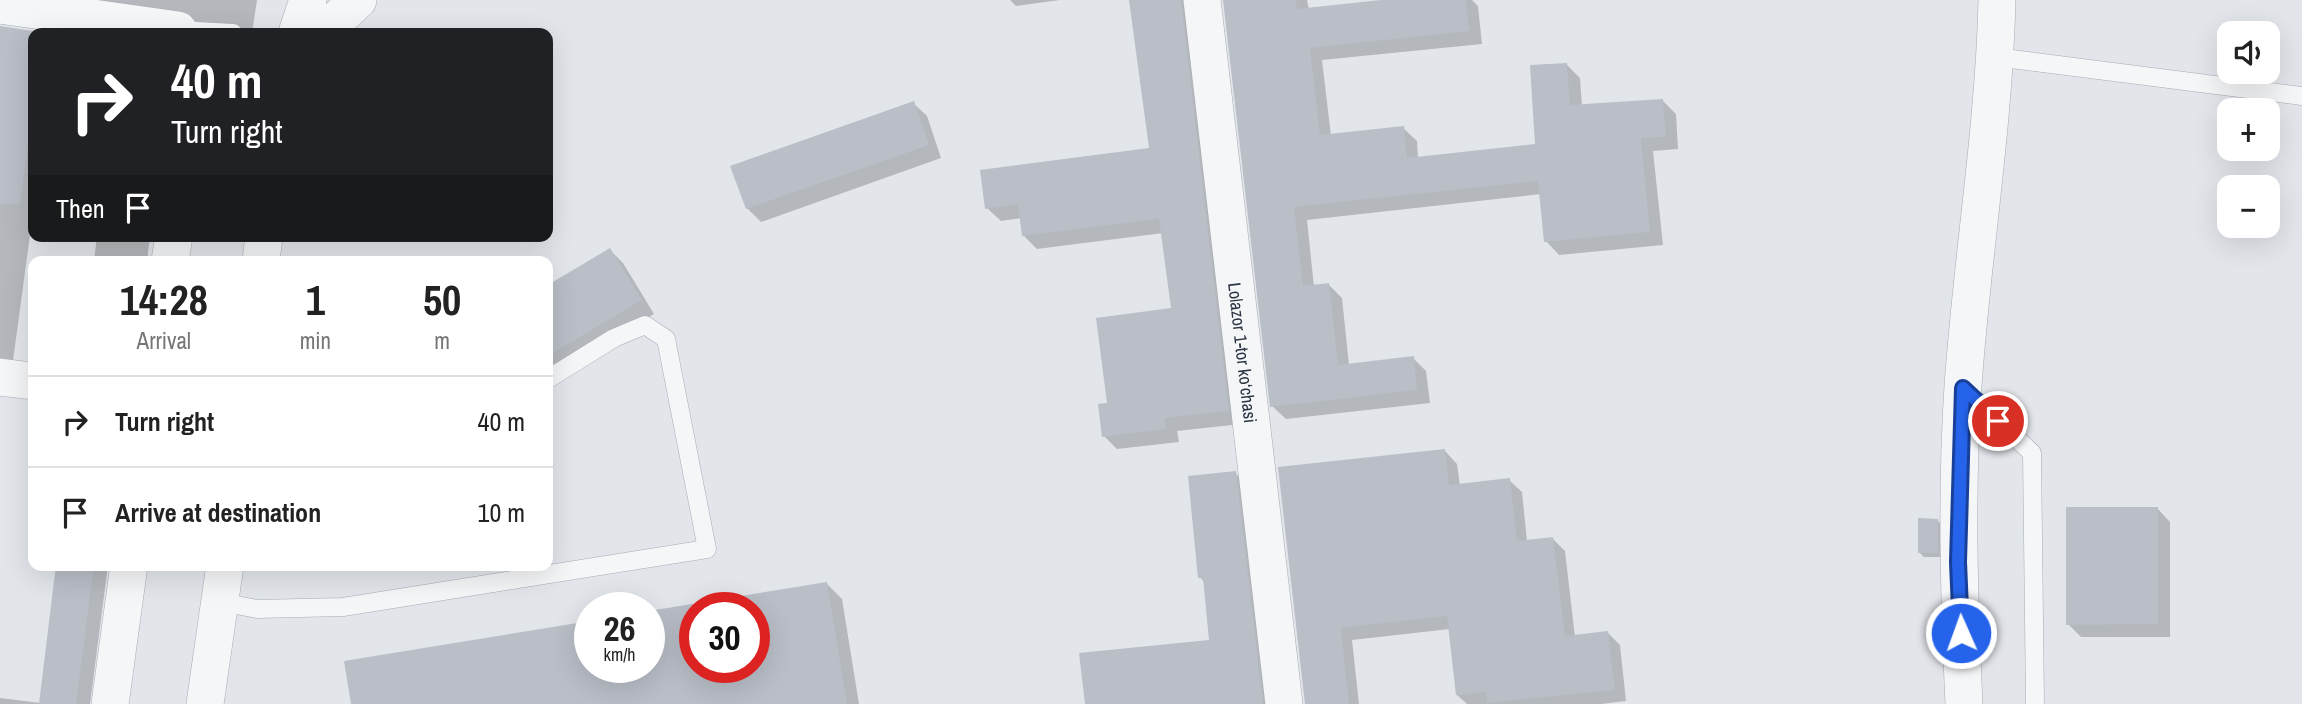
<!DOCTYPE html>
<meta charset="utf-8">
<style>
:root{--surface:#fff;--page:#f6f6f6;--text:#222;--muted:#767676;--line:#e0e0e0}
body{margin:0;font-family:"Archivo Narrow",sans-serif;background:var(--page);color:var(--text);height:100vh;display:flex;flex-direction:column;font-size:26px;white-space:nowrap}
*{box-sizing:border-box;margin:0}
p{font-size:23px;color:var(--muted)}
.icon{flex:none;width:38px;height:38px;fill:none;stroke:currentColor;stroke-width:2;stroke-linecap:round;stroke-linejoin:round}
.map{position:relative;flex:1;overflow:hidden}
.drawer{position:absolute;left:28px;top:256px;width:525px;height:315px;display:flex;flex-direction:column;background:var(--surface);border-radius:14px;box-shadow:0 7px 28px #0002}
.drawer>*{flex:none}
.hud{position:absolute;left:28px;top:28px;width:525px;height:214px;border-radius:14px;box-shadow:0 7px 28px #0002;background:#202124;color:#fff;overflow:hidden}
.buttons{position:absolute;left:2217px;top:21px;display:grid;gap:14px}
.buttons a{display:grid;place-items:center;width:63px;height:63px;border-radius:14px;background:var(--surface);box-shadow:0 7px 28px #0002;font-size:35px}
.speed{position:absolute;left:574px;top:592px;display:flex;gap:14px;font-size:35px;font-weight:700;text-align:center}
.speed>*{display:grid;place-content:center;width:91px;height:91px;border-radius:50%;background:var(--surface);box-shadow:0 7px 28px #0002;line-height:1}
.speed small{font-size:18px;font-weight:400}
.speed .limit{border:10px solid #d22;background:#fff;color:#111}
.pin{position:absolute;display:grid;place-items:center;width:60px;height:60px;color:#fff;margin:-30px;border:4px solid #fff;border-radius:50%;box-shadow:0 2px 7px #0007}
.me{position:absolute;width:77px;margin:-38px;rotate:358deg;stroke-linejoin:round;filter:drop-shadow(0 0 5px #0008)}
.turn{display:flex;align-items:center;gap:24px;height:147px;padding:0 28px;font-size:32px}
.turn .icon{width:91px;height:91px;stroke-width:2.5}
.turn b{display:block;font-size:49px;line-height:60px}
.then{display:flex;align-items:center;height:66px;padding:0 28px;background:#0003;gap:14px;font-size:26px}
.eta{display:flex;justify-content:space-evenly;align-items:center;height:119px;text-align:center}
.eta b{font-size:42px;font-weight:700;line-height:49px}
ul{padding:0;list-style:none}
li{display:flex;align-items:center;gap:21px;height:91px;padding:0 28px;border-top:2px solid var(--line)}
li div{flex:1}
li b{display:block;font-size:26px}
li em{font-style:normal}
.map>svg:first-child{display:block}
.shadow{fill:#0003;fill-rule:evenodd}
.building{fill:#b9bec7;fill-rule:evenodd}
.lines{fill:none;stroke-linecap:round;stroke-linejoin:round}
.lane-casing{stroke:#a7acb4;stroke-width:19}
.street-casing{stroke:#a7acb4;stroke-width:38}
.lane{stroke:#f4f6f8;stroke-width:18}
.street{stroke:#f4f6f8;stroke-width:37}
.route-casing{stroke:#184099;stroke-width:18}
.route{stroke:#2563eb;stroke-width:12}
.labels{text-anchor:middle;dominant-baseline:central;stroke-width:7;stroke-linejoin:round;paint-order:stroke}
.street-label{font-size:18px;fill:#293342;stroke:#f1f4f8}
</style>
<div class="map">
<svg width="2302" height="704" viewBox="0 0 2302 704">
<rect width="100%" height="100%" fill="#e2e5ea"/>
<g class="shadow">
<path d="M 45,0 L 257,0 L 252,33 L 208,29 L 195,21 Z"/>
<path d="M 1010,0 L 1060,0 L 1016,6 Z"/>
<path d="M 1131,0 L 1200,0 L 1241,424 L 1177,431 L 1179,442 L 1117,449 L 1104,436 L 1109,404 L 1173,309 L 1163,233 L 1037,249 L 1024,236 L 1022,218 L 1001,221 L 987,208 L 1151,150 Z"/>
<path d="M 1225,0 L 1307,0 L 1309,10 L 1398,0 L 1472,0 L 1478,6 L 1482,44 L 1322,60 L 1331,136 L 1403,128 L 1417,141 L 1418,158 L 1537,146 L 1566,64 L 1580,78 L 1582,106 L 1662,100 L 1676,114 L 1678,149 L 1653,151 L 1663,245 L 1559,255 L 1546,241 L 1541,194 L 1307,220 L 1314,287 L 1329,285 L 1342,298 L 1349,365 L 1413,358 L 1426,371 L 1430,403 L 1286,419 L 1272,406 Z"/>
<path d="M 0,28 L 37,33 L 33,33 L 33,213 L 12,368 L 0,373 Z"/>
<path d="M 913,103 L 927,116 L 941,158 L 761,222 L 747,208 Z"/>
<path d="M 97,236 L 150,236 L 147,261 L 94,261 Z"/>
<path d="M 610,250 L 623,263 L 654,314 L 548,377 L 548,287 Z"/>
<path d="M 1445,451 L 1457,464 L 1460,486 L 1509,480 L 1522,492 L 1527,541 L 1553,539 L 1565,551 L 1575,637 L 1608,633 L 1620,645 L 1626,701 L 1601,704 L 1467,704 L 1457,695 L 1450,629 L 1352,640 L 1359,704 L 1306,704 L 1279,468 Z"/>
<path d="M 1235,473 L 1247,485 L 1273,704 L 1086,704 L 1211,642 L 1205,583 L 1200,577 Z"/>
<path d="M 2157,508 L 2170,522 L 2170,637 L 2081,637 L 2068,624 Z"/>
<path d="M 1937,520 L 1942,525 L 1942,557 L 1924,557 L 1920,553 Z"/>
<path d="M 59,565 L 108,565 L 90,704 L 0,704 L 0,698 L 41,703 Z"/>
<path d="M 827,584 L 842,599 L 859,704 L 353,704 L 590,667 L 649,667 L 649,613 ZM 695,607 L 754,607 L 754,667 L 695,667 Z"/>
</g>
<g class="building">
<path d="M 1129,0 L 1181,0 L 1229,411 L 1165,418 L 1166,429 L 1102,437 L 1098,404 L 1107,403 L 1096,318 L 1171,308 L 1159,219 L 1022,236 L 1018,204 L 985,209 L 980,170 L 1149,148 Z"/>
<path d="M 1223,0 L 1296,0 L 1297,9 L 1381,0 L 1466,0 L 1469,31 L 1310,48 L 1320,135 L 1404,126 L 1407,158 L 1535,144 L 1530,65 L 1567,63 L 1570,105 L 1663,99 L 1666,137 L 1641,138 L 1650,232 L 1544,242 L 1538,181 L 1294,207 L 1303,286 L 1329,283 L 1338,365 L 1414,356 L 1417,390 L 1270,407 Z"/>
<path d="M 0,26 L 33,31 L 33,110 L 20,205 L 0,204 Z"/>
<path d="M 914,101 L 929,145 L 746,209 L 730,166 Z"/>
<path d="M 610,248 L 642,300 L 548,356 L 548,285 Z"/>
<path d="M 1445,449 L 1449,485 L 1510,478 L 1517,541 L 1553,537 L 1565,636 L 1608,631 L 1615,690 L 1487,703 L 1486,692 L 1456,695 L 1447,616 L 1341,628 L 1349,704 L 1305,704 L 1278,467 Z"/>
<path d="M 1236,471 L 1263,704 L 1085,704 L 1079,653 L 1209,640 L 1203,578 L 1198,578 L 1188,476 Z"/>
<path d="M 2066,507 L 2158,507 L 2158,624 L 2066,625 Z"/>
<path d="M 1918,518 L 1938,519 L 1938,553 L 1918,553 Z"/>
<path d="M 56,565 L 94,565 L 76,704 L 39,704 Z"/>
<path d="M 827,582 L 847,704 L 351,704 L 344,661 L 590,621 L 590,667 L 649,667 L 649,611 ZM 695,607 L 754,607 L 754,667 L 695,667 Z"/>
</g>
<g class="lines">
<defs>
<g id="lane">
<path d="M 178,30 L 233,33"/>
<path d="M 1996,57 L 2302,96"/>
<path d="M 1963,388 L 2032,453 L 2035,704"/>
<path d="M 221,602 L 257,609 L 343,607 L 707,549 L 666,339 L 645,325 L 614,338 L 548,379"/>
</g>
<g id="street">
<path id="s1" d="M 1202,0 L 1284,704"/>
<path d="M 0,5 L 178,30 L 180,33"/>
<path d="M 297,33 L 308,0"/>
<path d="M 322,33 L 358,0"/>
<path d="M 170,261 L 174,236"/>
<path d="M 261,261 L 264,236"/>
<path d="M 0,377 L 33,381"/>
<path d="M 110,704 L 129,565"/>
<path d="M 205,704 L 225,565"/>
<path d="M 1964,704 C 1959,598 1956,492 1963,386 C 1972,257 1994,129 1997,0"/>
</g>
</defs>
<use href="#lane" class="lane-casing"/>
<use href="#street" class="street-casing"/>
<use href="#lane" class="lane"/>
<use href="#street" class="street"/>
</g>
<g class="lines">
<defs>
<path id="route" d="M 1961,633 L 1958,562 L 1963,388 L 1998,421"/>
</defs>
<use href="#route" class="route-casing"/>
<use href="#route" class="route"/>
</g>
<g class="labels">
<g class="street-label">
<text stroke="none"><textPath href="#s1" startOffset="355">Lolazor 1-tor ko‘chasi</textPath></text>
</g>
</g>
</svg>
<div class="buttons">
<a><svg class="icon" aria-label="sound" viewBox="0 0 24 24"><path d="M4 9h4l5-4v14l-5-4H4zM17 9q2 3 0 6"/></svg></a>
<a>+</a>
<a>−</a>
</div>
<div class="speed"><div>26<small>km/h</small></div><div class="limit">30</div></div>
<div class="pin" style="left:1998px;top:421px;background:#d93025"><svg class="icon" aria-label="arrive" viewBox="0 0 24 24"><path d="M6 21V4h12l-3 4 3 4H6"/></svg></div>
<svg class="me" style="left:1961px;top:633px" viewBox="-20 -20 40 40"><circle r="17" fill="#2563eb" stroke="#fff" stroke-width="3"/><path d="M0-11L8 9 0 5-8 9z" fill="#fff"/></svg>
<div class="hud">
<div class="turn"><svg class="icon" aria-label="right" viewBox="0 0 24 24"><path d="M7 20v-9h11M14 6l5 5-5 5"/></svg><div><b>40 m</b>Turn right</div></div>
<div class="then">Then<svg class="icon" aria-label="arrive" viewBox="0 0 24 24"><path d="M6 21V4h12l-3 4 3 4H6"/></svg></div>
</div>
<section class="drawer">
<div class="eta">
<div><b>14:28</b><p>Arrival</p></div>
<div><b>1</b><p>min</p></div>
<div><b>50</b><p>m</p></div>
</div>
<ul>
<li><svg class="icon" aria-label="right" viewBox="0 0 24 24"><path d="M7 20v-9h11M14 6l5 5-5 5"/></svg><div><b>Turn right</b></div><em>40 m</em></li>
<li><svg class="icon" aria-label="arrive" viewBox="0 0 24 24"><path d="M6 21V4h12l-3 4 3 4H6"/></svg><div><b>Arrive at destination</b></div><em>10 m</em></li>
</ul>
</section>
</div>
